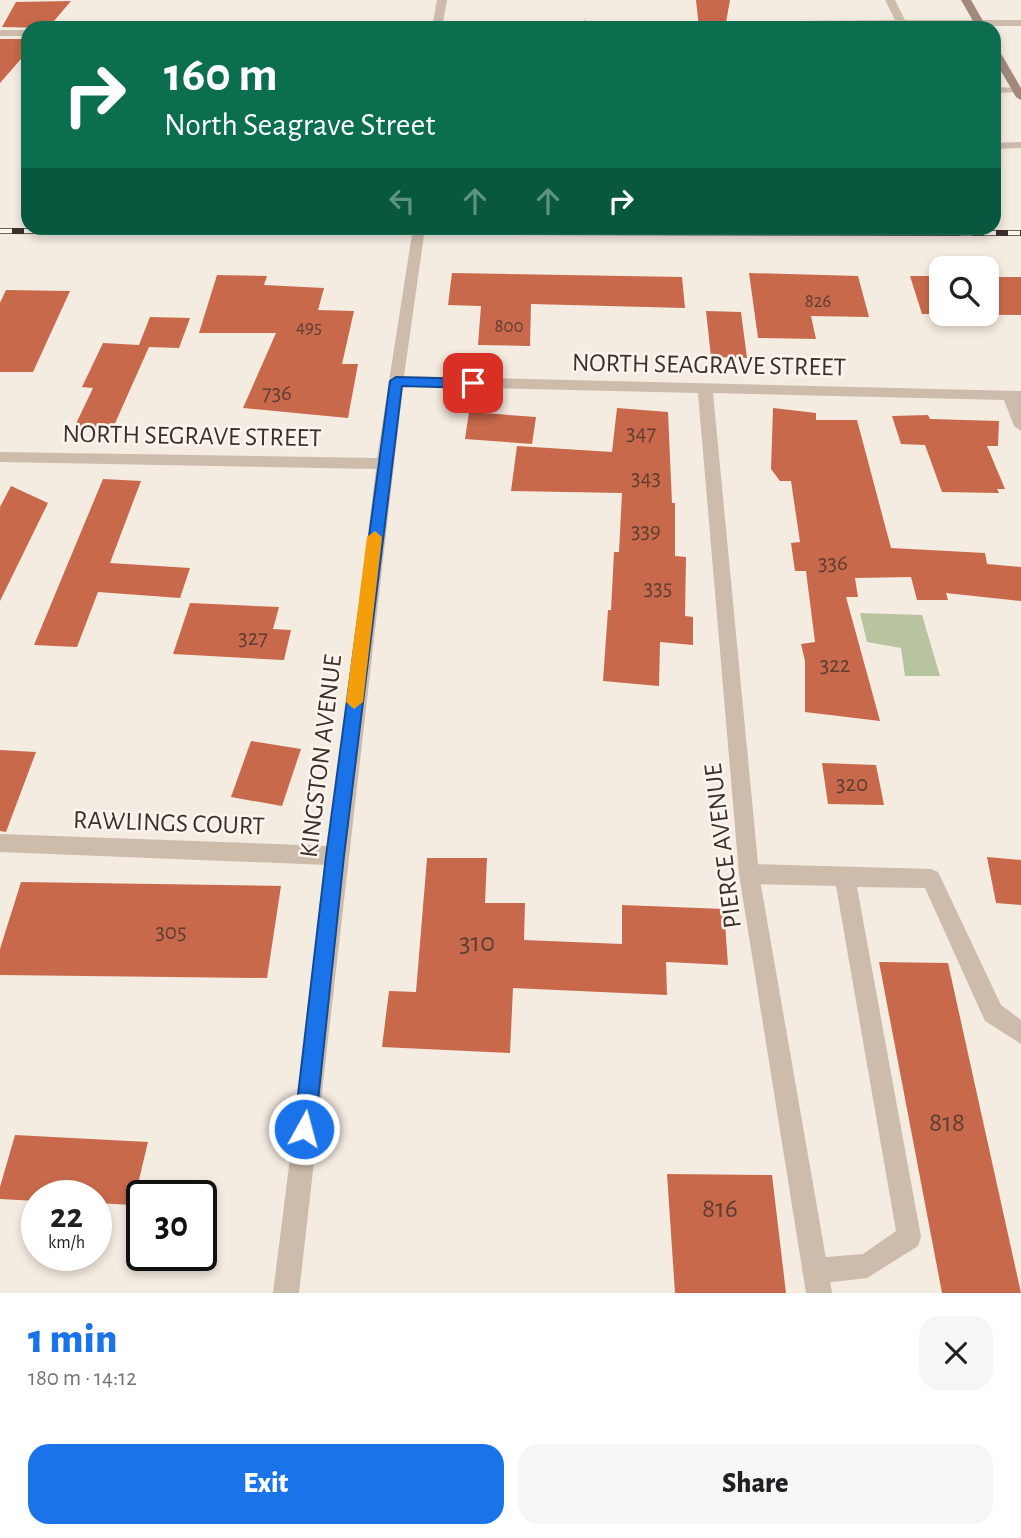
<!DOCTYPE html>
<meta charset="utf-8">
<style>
:root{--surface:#fff;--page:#f6f6f6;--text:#202124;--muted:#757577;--accent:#1a73e8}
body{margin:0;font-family:"Alegreya Sans",sans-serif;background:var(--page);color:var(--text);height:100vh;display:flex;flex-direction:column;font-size:26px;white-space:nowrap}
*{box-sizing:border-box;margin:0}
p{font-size:23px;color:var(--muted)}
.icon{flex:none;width:38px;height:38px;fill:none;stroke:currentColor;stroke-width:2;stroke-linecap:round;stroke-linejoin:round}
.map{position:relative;height:1293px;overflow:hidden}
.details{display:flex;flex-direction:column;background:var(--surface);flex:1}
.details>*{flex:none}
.top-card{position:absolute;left:21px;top:21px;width:980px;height:214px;border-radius:21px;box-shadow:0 4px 10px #0003;background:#0b6e4f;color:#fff;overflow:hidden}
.buttons{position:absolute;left:929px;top:256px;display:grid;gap:14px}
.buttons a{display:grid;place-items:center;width:70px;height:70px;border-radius:14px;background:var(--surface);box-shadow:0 4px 10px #0003;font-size:35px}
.speed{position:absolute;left:21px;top:1180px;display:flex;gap:14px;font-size:35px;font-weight:700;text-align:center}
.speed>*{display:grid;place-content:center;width:91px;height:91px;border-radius:50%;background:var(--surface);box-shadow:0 4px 10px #0003;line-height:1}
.speed small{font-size:18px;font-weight:400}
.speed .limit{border:4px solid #111;border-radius:10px;background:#fff;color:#111}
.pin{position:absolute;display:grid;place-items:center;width:60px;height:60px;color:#fff;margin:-30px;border-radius:14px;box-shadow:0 4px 10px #0006}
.me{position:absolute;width:77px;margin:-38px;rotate:7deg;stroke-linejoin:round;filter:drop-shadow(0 0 5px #0008)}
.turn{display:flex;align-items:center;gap:24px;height:147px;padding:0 28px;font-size:32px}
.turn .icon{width:91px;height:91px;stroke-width:2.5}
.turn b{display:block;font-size:49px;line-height:60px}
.lanes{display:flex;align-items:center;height:66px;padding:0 28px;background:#0003;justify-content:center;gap:35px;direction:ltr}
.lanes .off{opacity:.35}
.round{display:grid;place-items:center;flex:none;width:74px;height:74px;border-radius:21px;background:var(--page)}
.overview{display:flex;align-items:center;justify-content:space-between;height:119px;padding:0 28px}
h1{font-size:42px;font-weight:800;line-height:52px;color:var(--accent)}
.primary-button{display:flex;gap:14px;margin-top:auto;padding:14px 28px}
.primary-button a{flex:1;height:80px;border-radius:21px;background:var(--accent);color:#fff;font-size:28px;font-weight:800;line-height:80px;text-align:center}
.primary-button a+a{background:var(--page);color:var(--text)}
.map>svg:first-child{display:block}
.green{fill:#b8c4a0}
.building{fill:#c8694b}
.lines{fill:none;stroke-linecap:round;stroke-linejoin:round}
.lane{fill:#cdbbac;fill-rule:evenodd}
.street{fill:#cdbbac;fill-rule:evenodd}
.secondary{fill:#a18a7d;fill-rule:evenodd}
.rail-casing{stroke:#3b302b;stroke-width:6}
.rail{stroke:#fbf5ee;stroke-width:4.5;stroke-dasharray:12;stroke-linecap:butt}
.route{fill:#1a73e8;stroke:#114b97;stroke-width:2}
.slow{fill:#f59e0b}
.labels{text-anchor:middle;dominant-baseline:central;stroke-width:5;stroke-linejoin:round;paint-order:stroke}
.far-number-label{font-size:19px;fill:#5e3e33}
.number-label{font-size:23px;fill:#5e3e33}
.street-label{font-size:26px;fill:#3b302b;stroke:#fbf5ee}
.near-number-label{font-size:28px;fill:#5e3e33}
</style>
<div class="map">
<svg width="1021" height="1293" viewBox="0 0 1021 1293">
<rect width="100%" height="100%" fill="#f4ebe1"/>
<path class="green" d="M 860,613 L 922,615 L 940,676 L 905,676 L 901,648 L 867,642 Z"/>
<g class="building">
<path d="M 696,0 L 730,0 L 725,28 L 699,28 Z"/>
<path d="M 71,1 L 48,28 L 2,27 L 16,2 Z"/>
<path d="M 0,39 L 28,39 L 28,51 L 0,83 Z"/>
<path d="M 452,273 L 682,277 L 685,308 L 531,304 L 530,346 L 478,345 L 481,306 L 448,305 Z"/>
<path d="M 749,273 L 858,276 L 869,317 L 811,316 L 816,339 L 758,338 Z"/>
<path d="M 217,275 L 267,276 L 264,285 L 324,288 L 318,310 L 354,311 L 342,364 L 358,364 L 348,418 L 243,408 L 276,333 L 199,333 Z"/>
<path d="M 910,276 L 942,276 L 942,313 L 987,313 L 987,277 L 1021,277 L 1021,315 L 922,314 Z"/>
<path d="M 6,290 L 70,291 L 33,372 L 0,372 L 0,303 Z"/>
<path d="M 706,311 L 741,312 L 747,358 L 711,357 Z"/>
<path d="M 150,317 L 190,318 L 179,348 L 149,347 L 112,430 L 74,428 L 93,388 L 82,387 L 103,343 L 139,345 Z"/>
<path d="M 617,408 L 668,412 L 672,503 L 675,503 L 675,556 L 686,557 L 685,616 L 693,617 L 693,645 L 660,642 L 659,686 L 603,681 L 608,610 L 611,610 L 614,552 L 619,552 L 622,493 L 511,491 L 517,446 L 612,452 Z"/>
<path d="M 773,408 L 816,413 L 816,420 L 857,420 L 891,548 L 985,553 L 987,564 L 1021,567 L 1021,601 L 946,593 L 948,600 L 917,600 L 911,577 L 855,578 L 858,597 L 846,597 L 880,721 L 805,712 L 805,661 L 801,644 L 815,642 L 806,571 L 795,571 L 791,543 L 800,542 L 791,481 L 780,481 L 771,469 Z"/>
<path d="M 469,412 L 536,417 L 532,444 L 465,439 Z"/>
<path d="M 928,415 L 930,419 L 999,421 L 998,446 L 987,446 L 1005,489 L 997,489 L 999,493 L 942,492 L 925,445 L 901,444 L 892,416 Z"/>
<path d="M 103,479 L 141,481 L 110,563 L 190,568 L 180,598 L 98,592 L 77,647 L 34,645 Z"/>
<path d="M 11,486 L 48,503 L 0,601 L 0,507 Z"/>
<path d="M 190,603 L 279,607 L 273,629 L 291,630 L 284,660 L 173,654 Z"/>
<path d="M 251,741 L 301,749 L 282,806 L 231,797 Z"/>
<path d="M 0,750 L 36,752 L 6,832 L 0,831 Z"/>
<path d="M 822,763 L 876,765 L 884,805 L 828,804 Z"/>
<path d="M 987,857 L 1021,860 L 1021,905 L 996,903 Z"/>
<path d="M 427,858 L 487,858 L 485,903 L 525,903 L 524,940 L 622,944 L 622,905 L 724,909 L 728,965 L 666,962 L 667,995 L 513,988 L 510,1053 L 382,1047 L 389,991 L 416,992 Z"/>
<path d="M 21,882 L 281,886 L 267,978 L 0,975 L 0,949 Z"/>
<path d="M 879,962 L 948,963 L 1021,1293 L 942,1293 Z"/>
<path d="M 15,1135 L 148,1142 L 133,1205 L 96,1203 L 96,1195 L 37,1195 L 37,1201 L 0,1199 L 0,1187 Z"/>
<path d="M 667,1174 L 772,1175 L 786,1293 L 675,1293 Z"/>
</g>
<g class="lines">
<g class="lane">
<path d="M 885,0 L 895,0 L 905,20 L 979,20 L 984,23 L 979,26 L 794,27 L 789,24 L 794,21 L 895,20 Z"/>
<path d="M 585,20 L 590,23 L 590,28 L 580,28 L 580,23 Z"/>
<path d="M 1021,142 L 1021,148 L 994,149 L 994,143 Z"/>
<path d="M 749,864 L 931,869 L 938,872 L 1001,1005 L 1021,1020 L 1021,1044 L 985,1021 L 925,888 L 857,887 L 921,1237 L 918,1246 L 867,1278 L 815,1284 L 806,1280 L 802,1271 L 806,1262 L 815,1258 L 863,1254 L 896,1231 L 836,886 L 749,884 L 742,881 L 739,874 L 742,867 Z"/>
</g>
<g class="street">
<path d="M 437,0 L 447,0 L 442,28 L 432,28 Z"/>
<path d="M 1021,20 L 1021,26 L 979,26 L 974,23 L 979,20 Z"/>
<rect x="0" y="30" width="28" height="6"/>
<path d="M 994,87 L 1021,88 L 1021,92 L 994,93 Z"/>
<path d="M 413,228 L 425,228 L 404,376 L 1021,391 L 1021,431 L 1014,426 L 1004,400 L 713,393 L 759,874 L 832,1293 L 806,1293 L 739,874 L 698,393 L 403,386 L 299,1293 L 273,1293 L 327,865 L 0,852 L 0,834 L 329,846 L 376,469 L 0,462 L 0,452 L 377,458 Z"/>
</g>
<g class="secondary">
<path d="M 961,0 L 971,0 L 987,28 L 977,28 Z"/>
<path d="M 994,47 L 999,50 L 1021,88 L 1021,100 L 1016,97 L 994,59 Z"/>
</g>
<defs>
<path id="rail" d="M 0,231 L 1021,233"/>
</defs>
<use href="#rail" class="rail-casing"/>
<use href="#rail" class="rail"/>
</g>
<path class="route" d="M 396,377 L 473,379 L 480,383 L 473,388 L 402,386 L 344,856 L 315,1129 L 312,1137 L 304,1140 L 297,1137 L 294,1129 L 326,856 L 390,381 Z"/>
<path class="slow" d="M 375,531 L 382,537 L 363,702 L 354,709 L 346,702 L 367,537 Z"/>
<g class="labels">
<g class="far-number-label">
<text x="818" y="301">826</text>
<text x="509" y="326">800</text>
<text x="309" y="327">495</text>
</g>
<g class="number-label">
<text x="277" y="393">736</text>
<text x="641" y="433">347</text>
<text x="646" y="478">343</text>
<text x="646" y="531">339</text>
<text x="833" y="563">336</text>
<text x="658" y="588">335</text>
<text x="253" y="638">327</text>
<text x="835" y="665">322</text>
<text x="852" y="784">320</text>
<text x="171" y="932">305</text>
</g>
<g class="street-label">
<text transform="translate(709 365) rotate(1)">NORTH SEAGRAVE STREET</text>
<text transform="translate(192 436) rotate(1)">NORTH SEGRAVE STREET</text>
<text transform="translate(321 756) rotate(-83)">KINGSTON AVENUE</text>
<text transform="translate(169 823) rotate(2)">RAWLINGS COURT</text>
<text transform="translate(723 846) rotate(-97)">PIERCE AVENUE</text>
</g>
<g class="near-number-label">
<text x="477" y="943">310</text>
<text x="947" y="1123">818</text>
<text x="720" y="1209">816</text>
</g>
</g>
</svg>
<div class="buttons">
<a><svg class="icon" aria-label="search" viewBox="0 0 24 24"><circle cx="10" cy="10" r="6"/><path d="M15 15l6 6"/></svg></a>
</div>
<div class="speed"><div>22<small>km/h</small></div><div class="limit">30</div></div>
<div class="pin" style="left:473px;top:383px;background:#d93025"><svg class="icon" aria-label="arrive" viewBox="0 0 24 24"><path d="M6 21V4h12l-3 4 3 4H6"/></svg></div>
<svg class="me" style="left:304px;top:1129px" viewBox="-20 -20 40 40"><circle r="17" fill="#1a73e8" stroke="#fff" stroke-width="3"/><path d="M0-11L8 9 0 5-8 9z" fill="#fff"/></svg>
<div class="top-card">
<div class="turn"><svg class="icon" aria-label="right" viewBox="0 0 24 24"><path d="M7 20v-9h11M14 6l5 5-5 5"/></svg><div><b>160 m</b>North Seagrave Street</div></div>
<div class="lanes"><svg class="icon off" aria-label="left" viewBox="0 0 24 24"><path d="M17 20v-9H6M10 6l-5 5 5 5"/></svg><svg class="icon off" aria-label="ahead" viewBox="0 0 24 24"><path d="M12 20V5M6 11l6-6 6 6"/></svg><svg class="icon off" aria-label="ahead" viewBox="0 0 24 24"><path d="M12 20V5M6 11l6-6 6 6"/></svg><svg class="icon" aria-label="right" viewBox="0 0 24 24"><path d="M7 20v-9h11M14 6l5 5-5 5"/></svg></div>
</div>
</div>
<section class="details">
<div class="overview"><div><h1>1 min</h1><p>180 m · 14:12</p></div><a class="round"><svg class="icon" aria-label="close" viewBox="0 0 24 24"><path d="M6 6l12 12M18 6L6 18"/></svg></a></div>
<div class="primary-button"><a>Exit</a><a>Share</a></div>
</section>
